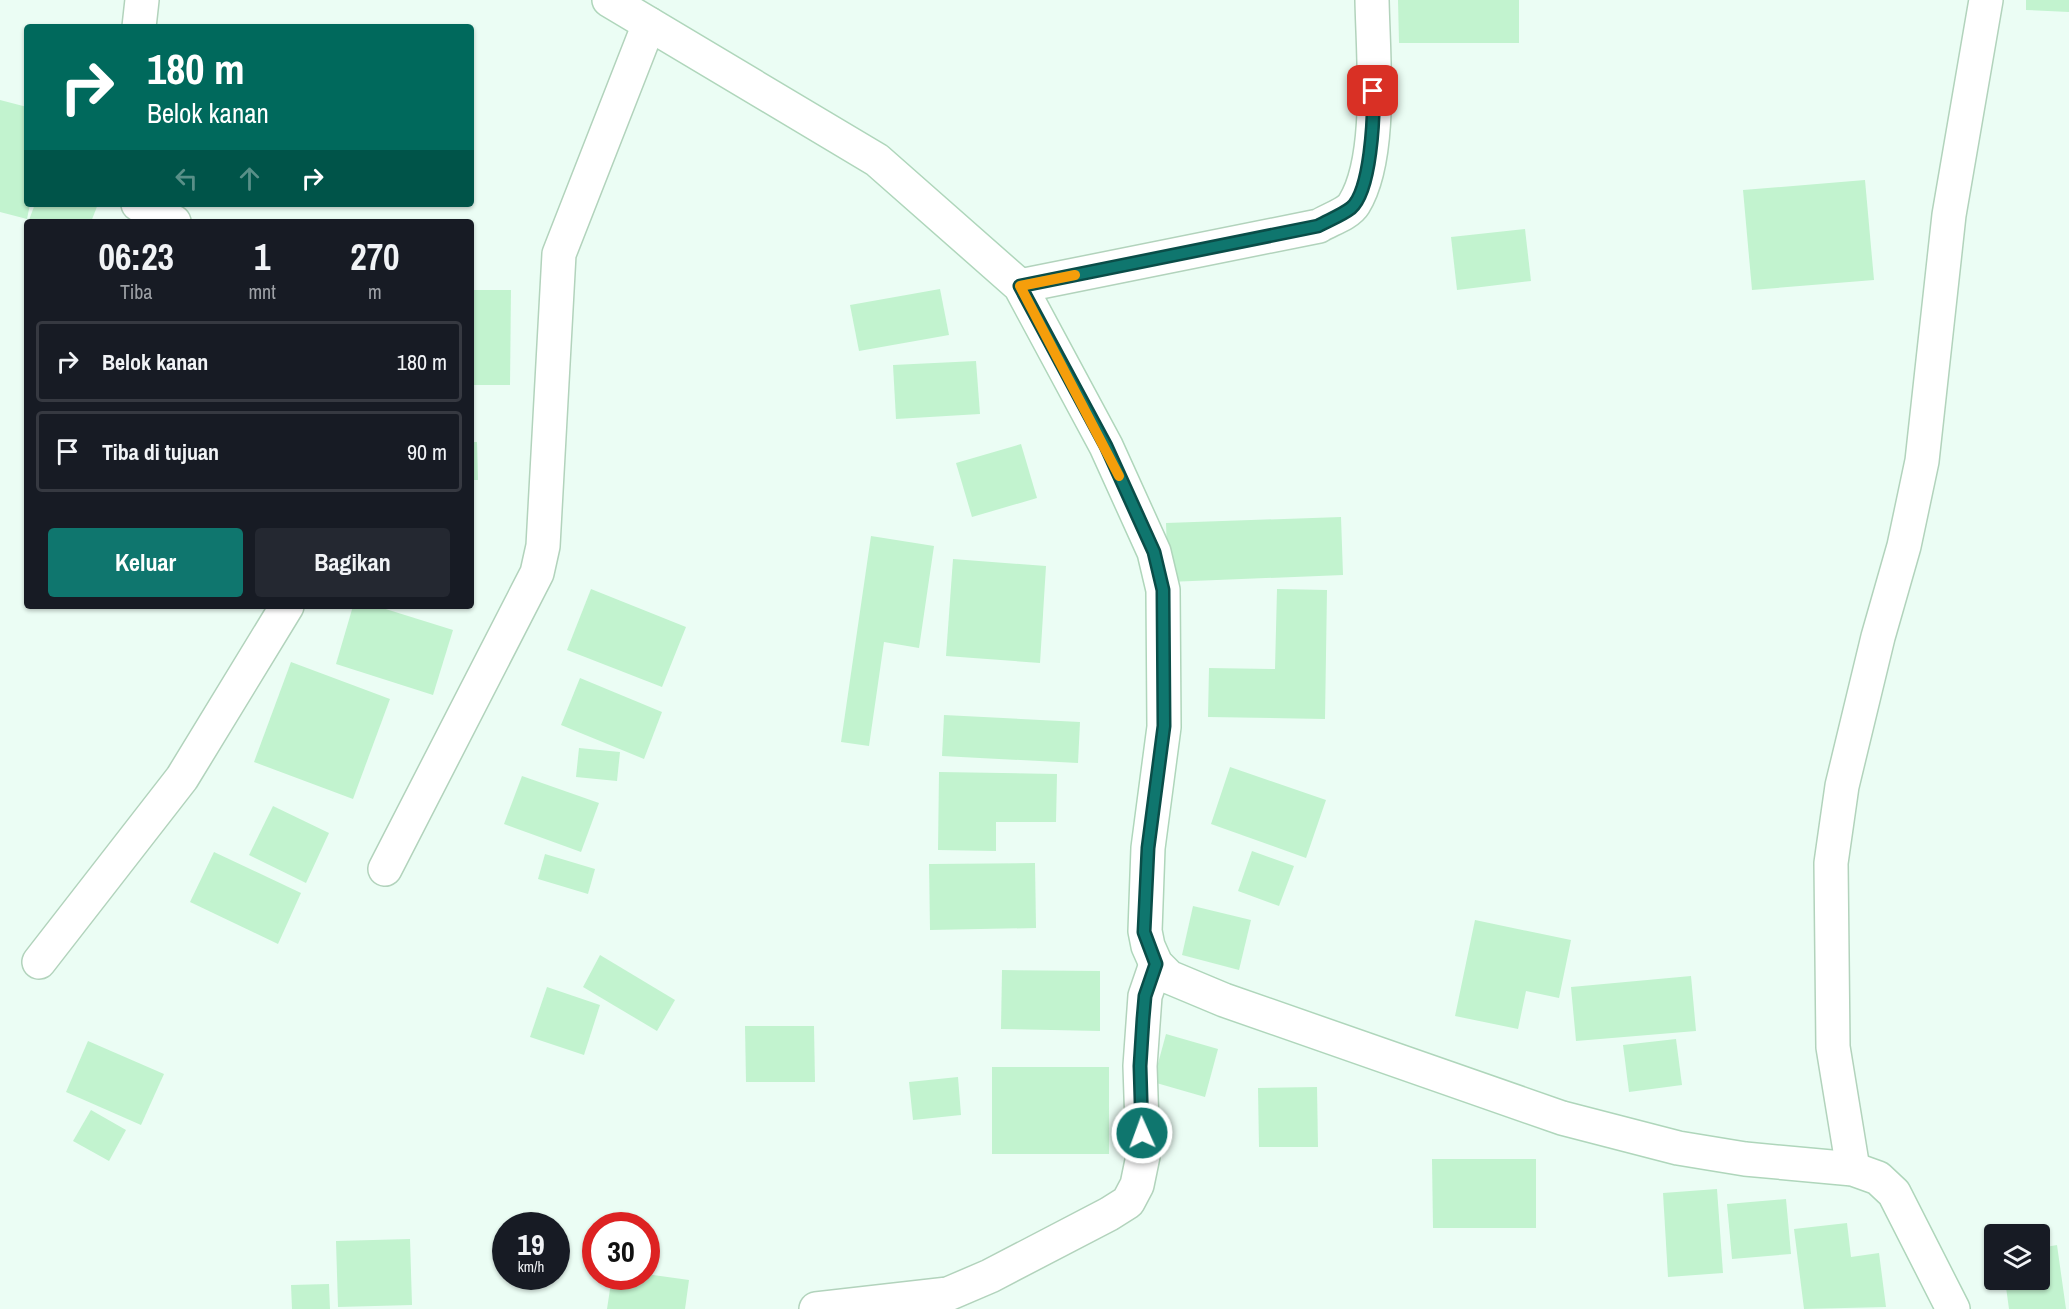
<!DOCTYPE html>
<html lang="id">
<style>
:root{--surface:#171b24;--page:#242831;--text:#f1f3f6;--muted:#9ea1a6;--line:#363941;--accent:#0f766e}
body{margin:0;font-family:"Archivo Narrow",sans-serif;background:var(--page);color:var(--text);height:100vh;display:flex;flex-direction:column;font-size:22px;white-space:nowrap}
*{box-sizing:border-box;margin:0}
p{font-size:20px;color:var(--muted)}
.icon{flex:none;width:33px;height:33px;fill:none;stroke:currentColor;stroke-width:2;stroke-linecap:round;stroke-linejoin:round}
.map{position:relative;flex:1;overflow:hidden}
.details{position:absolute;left:24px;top:219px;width:450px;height:390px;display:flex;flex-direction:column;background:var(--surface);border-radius:6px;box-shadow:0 2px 4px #0004}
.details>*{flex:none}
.top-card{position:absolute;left:24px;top:24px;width:450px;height:183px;border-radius:6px;box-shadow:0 2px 4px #0004;background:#00695c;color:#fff;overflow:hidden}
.fabs{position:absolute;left:1984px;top:1224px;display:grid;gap:12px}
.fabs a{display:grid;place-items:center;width:66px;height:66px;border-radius:6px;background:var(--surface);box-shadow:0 2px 4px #0004;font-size:30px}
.speed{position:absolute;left:492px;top:1212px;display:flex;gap:12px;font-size:30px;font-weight:700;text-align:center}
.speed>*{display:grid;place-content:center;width:78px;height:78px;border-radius:50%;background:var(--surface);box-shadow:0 2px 4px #0004;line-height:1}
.speed small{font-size:15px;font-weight:400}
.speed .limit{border:9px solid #d22;background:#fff;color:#111}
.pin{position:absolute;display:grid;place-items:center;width:51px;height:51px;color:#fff;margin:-26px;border-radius:12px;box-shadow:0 3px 9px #0006}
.me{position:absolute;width:66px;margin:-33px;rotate:358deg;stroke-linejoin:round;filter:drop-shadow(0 0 4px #0008)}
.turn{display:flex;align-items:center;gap:21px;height:126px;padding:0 24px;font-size:27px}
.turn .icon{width:78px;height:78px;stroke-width:2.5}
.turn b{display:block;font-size:42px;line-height:51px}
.lanes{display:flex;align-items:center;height:57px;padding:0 24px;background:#0003;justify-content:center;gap:30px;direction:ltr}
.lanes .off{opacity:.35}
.eta{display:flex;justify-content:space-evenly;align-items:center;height:102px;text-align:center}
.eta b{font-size:36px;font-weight:700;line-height:42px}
.action{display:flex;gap:12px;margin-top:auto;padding:12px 24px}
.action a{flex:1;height:69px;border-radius:6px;background:var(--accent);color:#fff;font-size:24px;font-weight:700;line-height:69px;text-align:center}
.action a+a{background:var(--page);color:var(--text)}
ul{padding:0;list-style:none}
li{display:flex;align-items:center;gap:18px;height:81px;margin:0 12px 9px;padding:0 12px;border:3px solid var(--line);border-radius:6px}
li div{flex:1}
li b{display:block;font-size:22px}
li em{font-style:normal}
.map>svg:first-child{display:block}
.building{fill:#c2f3cf}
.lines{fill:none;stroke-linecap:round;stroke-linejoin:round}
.street-casing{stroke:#b2d3bc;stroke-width:36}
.secondary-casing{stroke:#afd6bb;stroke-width:36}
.street{stroke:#fff;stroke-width:33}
.secondary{stroke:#fff;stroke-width:33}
.route-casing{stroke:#0a4d48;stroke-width:15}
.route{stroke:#0f766e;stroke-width:10}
.slow{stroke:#f59e0b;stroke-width:10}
</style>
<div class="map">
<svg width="2069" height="1309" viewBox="0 0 2069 1309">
<rect width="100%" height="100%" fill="#ebfdf4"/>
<g class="building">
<path d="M 1398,0 L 1519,0 L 1519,43 L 1399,43 Z"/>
<path d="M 2026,0 L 2069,0 L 2069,12 L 2026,10 Z"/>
<path d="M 0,100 L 27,107 L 27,204 L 30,204 L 27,219 L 0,212 Z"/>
<path d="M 1865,180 L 1874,280 L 1752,290 L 1743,190 Z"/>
<path d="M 35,204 L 98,204 L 91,222 L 34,222 L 29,220 Z"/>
<path d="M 1525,229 L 1531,281 L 1457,290 L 1451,237 Z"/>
<path d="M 940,289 L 949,335 L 859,351 L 850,305 Z"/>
<path d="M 471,290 L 511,290 L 510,385 L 471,385 Z"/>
<path d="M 976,361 L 980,414 L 896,419 L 893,365 Z"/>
<path d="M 471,442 L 477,442 L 478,480 L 471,480 Z"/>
<path d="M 1021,444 L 1037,498 L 972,517 L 956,463 Z"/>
<path d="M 1341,517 L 1343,575 L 1168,582 L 1166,523 Z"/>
<path d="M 871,536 L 934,546 L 919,648 L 884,642 L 869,746 L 841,742 Z"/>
<path d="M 953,559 L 1046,566 L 1040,663 L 946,656 Z"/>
<path d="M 591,589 L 686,627 L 662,687 L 567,650 Z"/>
<path d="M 1277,589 L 1327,590 L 1325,719 L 1208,717 L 1209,668 L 1275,669 Z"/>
<path d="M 353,606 L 376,606 L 453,630 L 433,695 L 336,664 Z"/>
<path d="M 291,662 L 390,699 L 353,799 L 254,762 Z"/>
<path d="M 580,678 L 662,712 L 644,759 L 561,725 Z"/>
<path d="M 944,715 L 1080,722 L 1078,763 L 942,756 Z"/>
<path d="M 579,748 L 620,752 L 617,781 L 576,777 Z"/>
<path d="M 1230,767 L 1326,800 L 1306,858 L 1211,824 Z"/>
<path d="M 939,772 L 1057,774 L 1056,822 L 996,822 L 996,851 L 938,850 Z"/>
<path d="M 522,776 L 599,803 L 581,852 L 504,824 Z"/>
<path d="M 273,806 L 329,833 L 306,883 L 249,855 Z"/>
<path d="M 1252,851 L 1294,866 L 1279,906 L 1238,891 Z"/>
<path d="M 214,852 L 301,893 L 278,944 L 190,902 Z"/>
<path d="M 545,854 L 595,869 L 588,894 L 538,879 Z"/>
<path d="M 1035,863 L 1036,928 L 930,930 L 929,864 Z"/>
<path d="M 1193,906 L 1251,920 L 1239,970 L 1182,955 Z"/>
<path d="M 1475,920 L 1571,940 L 1559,998 L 1526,991 L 1518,1029 L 1455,1016 Z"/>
<path d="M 600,955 L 675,1000 L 657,1031 L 583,987 Z"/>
<path d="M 1002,970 L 1100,971 L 1100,1031 L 1001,1029 Z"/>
<path d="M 1691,976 L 1696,1031 L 1576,1041 L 1571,987 Z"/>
<path d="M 547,987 L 600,1005 L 584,1055 L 530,1037 Z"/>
<path d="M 745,1026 L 814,1026 L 815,1082 L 746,1082 Z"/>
<path d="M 1166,1034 L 1218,1049 L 1205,1097 L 1153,1082 Z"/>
<path d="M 1676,1039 L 1682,1085 L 1629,1092 L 1623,1045 Z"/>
<path d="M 88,1041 L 164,1074 L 141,1125 L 66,1092 Z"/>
<rect x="992" y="1067" width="117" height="87"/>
<path d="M 958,1077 L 961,1115 L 913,1120 L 909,1082 Z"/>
<path d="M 1317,1087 L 1318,1147 L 1259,1147 L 1258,1088 Z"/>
<path d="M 91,1110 L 126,1130 L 109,1161 L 73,1141 Z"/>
<path d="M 1432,1159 L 1536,1159 L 1536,1228 L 1433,1228 Z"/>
<path d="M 1717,1189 L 1723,1273 L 1668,1277 L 1663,1193 Z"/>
<path d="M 1786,1199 L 1791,1254 L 1732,1259 L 1727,1204 Z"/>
<path d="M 1847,1223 L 1851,1257 L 1879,1253 L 1886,1307 L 1804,1309 L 1794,1229 Z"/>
<path d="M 410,1239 L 412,1305 L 338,1307 L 336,1241 Z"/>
<path d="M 2057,1245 L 2066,1309 L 2009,1309 L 2005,1280 L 2040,1280 L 2040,1248 Z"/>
<path d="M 646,1274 L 689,1280 L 685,1309 L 607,1309 L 612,1276 L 646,1276 Z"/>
<path d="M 329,1284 L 330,1309 L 292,1309 L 291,1285 Z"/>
</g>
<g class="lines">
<defs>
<g id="street">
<path d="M 139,27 L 142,0"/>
<path d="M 138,204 L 154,215 L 174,222"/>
<path d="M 1020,286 L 1319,226 C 1328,220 1348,214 1354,204 C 1383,157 1373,56 1372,0"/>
<path d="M 385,869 L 537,573 L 543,546 L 559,254 L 649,24"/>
<path d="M 39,962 L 182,778 L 287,606"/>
<path d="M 1853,1169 L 1833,1047 L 1831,863 L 1842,786 L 1878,637 L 1904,546 L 1922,461 L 1949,215 L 1986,0"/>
<path d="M 816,1309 L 948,1294 L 990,1276 L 1109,1214 L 1128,1202 L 1137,1185 L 1143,1156 L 1140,1066 L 1145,996 L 1156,964"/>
</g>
<path id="secondary" d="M 609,0 L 877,160 L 1020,286 L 1106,446 L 1154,552 L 1163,590 L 1164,727 L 1148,848 L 1145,931 L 1148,946 L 1156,964 L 1169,977 L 1224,1000 L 1562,1118 L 1678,1148 L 1745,1159 L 1853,1169 L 1878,1178 L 1894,1193 L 1953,1309"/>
</defs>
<use href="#street" class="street-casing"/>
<use href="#secondary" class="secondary-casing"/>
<use href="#street" class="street"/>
<use href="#secondary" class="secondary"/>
</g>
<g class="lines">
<defs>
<path id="route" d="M 1142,1133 L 1140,1066 L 1143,1019 L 1145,996 L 1156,964 L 1144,932 L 1148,848 L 1164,726 L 1163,590 L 1154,552 L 1106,446 L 1020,286 L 1318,226 C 1329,220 1342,215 1351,208 C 1371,191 1374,117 1373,91"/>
</defs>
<use href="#route" class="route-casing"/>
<use href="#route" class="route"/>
<path class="slow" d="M 1075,275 L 1020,286 L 1119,476"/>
</g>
</svg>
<div class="fabs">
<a><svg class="icon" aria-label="layers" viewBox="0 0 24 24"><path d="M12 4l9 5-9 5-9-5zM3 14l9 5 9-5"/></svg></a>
</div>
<div class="speed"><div>19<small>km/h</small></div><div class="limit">30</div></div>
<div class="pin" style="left:1373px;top:91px;background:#d93025"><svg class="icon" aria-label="arrive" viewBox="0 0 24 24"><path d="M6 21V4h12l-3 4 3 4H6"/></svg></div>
<svg class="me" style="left:1142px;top:1133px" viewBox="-20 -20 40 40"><circle r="17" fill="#0f766e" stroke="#fff" stroke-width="3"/><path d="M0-11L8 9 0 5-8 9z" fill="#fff"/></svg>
<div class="top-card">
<div class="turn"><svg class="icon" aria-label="right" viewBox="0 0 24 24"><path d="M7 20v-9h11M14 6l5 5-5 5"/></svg><div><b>180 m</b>Belok kanan</div></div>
<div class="lanes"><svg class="icon off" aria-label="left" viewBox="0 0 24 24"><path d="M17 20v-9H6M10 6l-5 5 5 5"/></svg><svg class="icon off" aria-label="ahead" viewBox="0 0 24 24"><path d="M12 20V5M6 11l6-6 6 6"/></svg><svg class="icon" aria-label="right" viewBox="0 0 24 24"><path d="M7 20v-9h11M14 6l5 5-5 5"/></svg></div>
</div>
<section class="details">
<div class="eta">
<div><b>06:23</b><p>Tiba</p></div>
<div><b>1</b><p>mnt</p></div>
<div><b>270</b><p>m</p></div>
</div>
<ul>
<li><svg class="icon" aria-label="right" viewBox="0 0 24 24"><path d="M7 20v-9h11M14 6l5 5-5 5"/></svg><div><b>Belok kanan</b></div><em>180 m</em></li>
<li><svg class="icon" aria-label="arrive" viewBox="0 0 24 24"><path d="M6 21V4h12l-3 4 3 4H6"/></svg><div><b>Tiba di tujuan</b></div><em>90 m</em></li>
</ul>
<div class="action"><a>Keluar</a><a>Bagikan</a></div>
</section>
</div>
